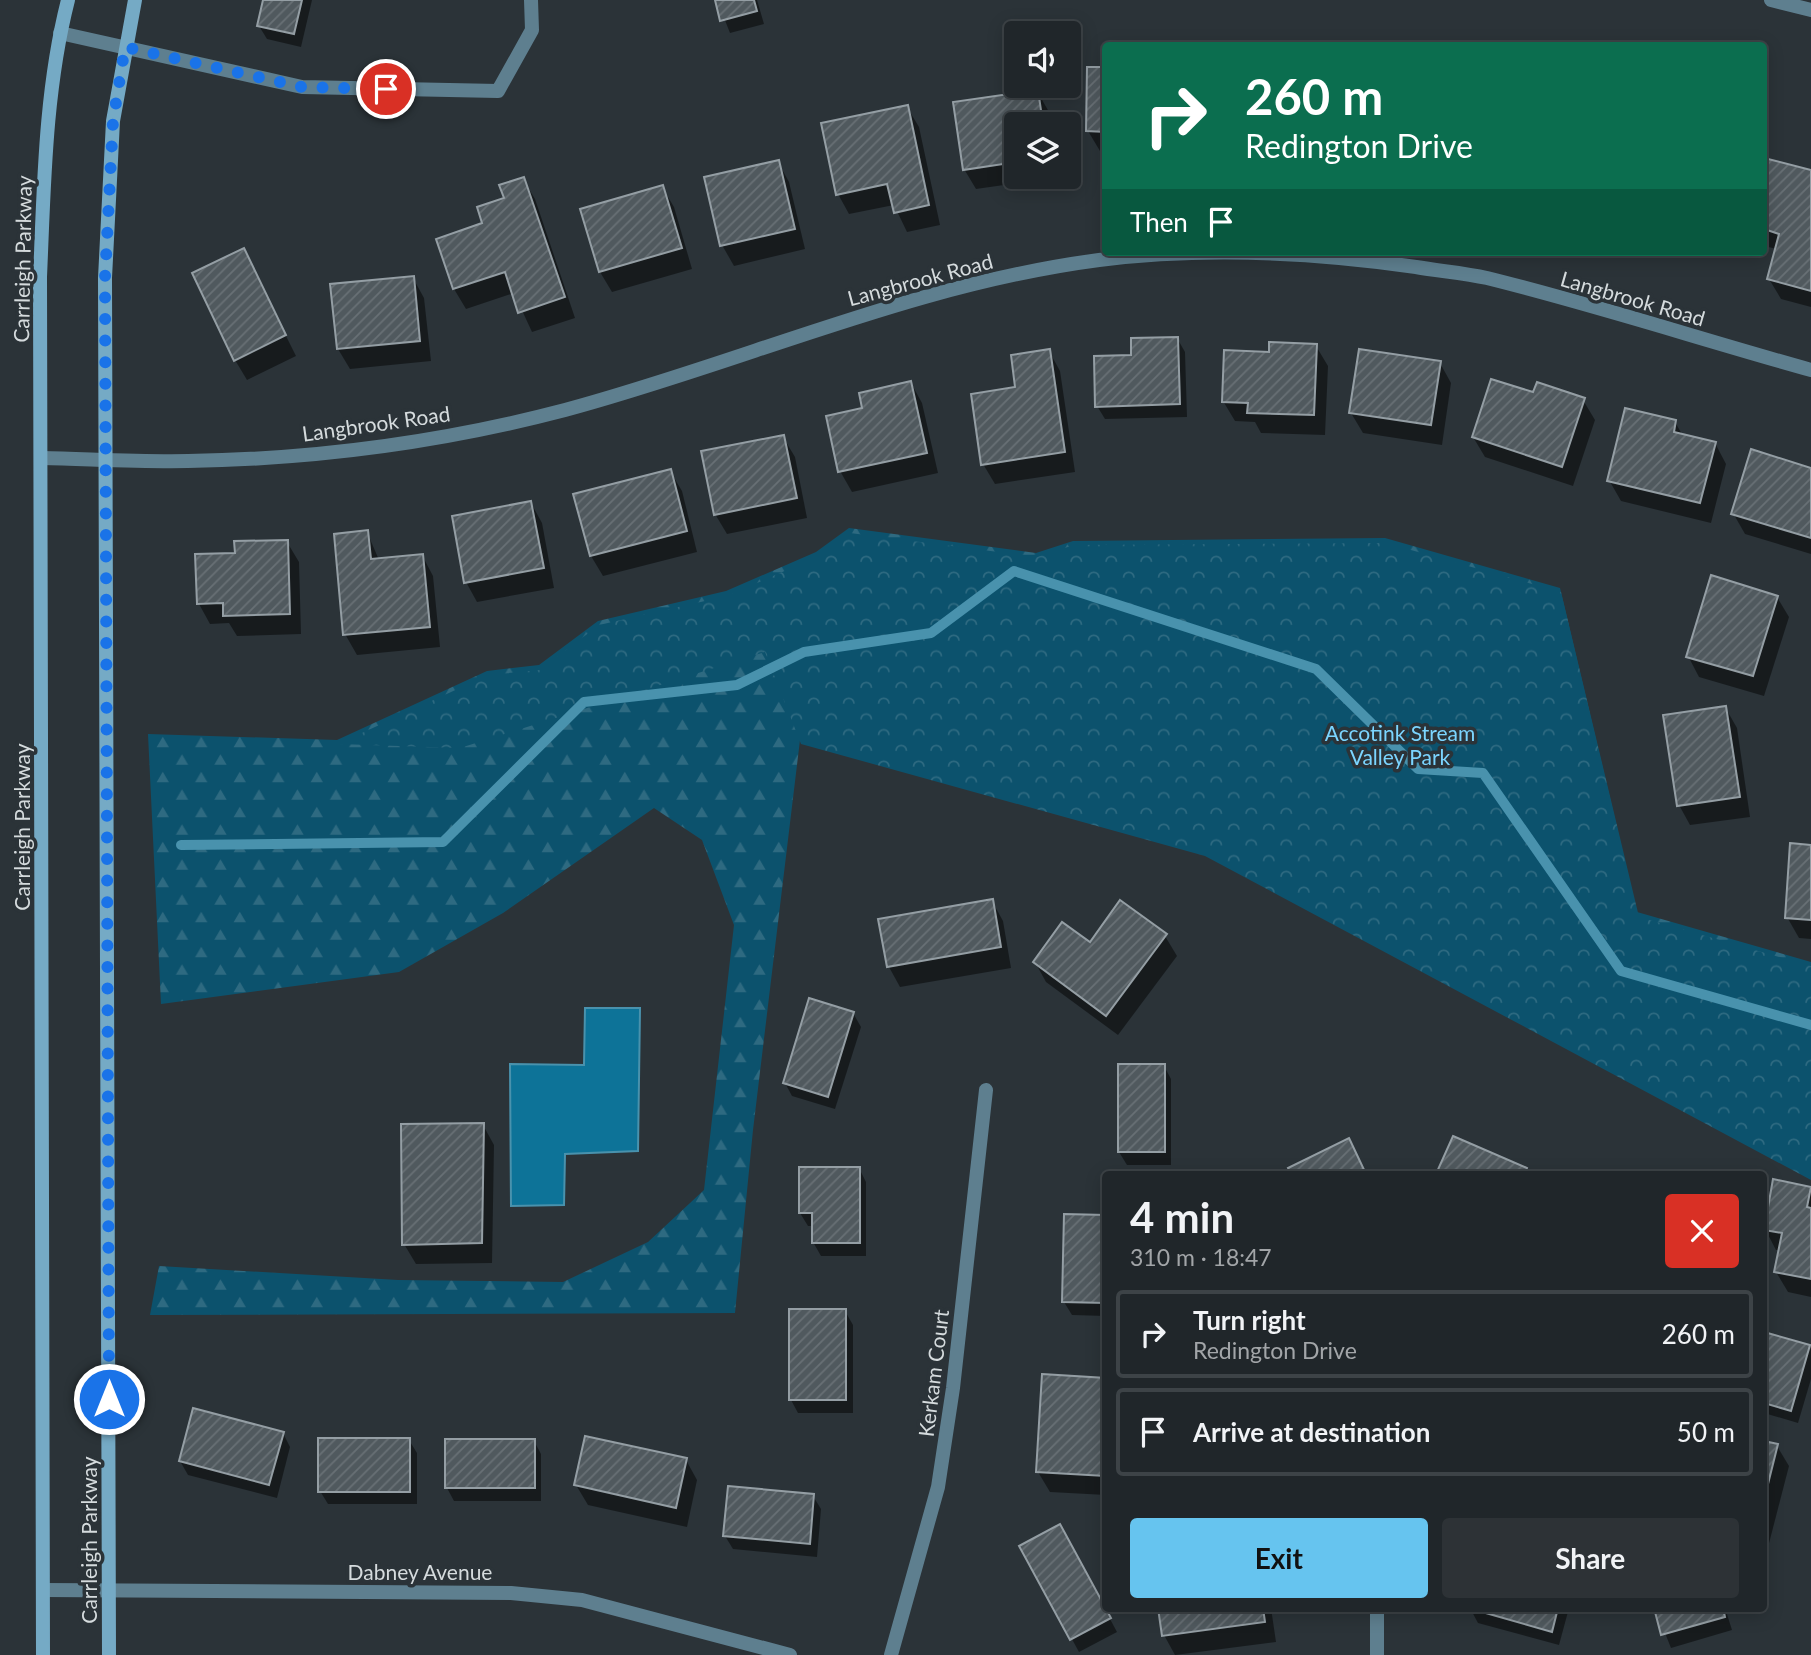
<!DOCTYPE html>
<meta charset="utf-8">
<style>
:root{--surface:#20262a;--page:#2d3236;--text:#f1f3f6;--muted:#a2a5a8;--line:#3d4347;--accent:#66c4ef}
body{margin:0;font-family:Lato,sans-serif;background:var(--page);color:var(--text);height:100vh;display:flex;flex-direction:column;font-size:26px;white-space:nowrap}
*{box-sizing:border-box;margin:0}
p{font-size:23px;color:var(--muted)}
.icon{flex:none;width:38px;height:38px;fill:none;stroke:currentColor;stroke-width:2;stroke-linecap:round;stroke-linejoin:round}
.map{position:relative;flex:1;overflow:hidden}
.panel{position:absolute;left:1102px;top:1171px;width:665px;height:441px;display:flex;flex-direction:column;background:var(--surface);border-radius:7px;box-shadow:0 4px 18px #0003,0 0 0 2px var(--line)}
.panel>*{flex:none}
.top-card{position:absolute;left:1102px;top:42px;width:665px;height:214px;border-radius:7px;box-shadow:0 4px 18px #0003,0 0 0 2px var(--line);background:#0b6e4f;color:#fff;overflow:hidden}
.controls{position:absolute;left:1004px;top:21px;display:grid;gap:14px}
.controls a{display:grid;place-items:center;width:77px;height:77px;border-radius:7px;background:var(--surface);box-shadow:0 4px 18px #0003,0 0 0 2px var(--line);font-size:35px}
.pin{position:absolute;display:grid;place-items:center;width:60px;height:60px;color:#fff;margin:-30px;border:4px solid #fff;border-radius:50%;box-shadow:0 2px 7px #0007}
.me{position:absolute;width:77px;margin:-38px;rotate:0deg;stroke-linejoin:round;filter:drop-shadow(0 0 5px #0008)}
.turn{display:flex;align-items:center;gap:24px;height:147px;padding:0 28px;font-size:32px}
.turn .icon{width:91px;height:91px;stroke-width:2.5}
.turn b{display:block;font-size:49px;line-height:60px}
.then{display:flex;align-items:center;height:66px;padding:0 28px;background:#0003;gap:14px;font-size:26px}
.round{display:grid;place-items:center;flex:none;width:74px;height:74px;border-radius:7px;background:var(--page)}
.summary{display:flex;align-items:center;justify-content:space-between;height:119px;padding:0 28px}
h1{font-size:42px;font-weight:700;line-height:52px}
.action{display:flex;gap:14px;margin-top:auto;padding:14px 28px}
.action a{flex:1;height:80px;border-radius:7px;background:var(--accent);color:#111;font-size:28px;font-weight:700;line-height:80px;text-align:center}
.action a+a{background:var(--page);color:var(--text)}
ul{padding:0;list-style:none}
li{display:flex;align-items:center;gap:21px;height:88px;margin:0 14px 10px;padding:0 14px;border:4px solid var(--line);border-radius:7px}
li div{flex:1}
li b{display:block;font-size:26px}
li em{font-style:normal}
.map>svg:first-child{display:block}
.forest{fill:url(#forest-firs)}
.park{fill:url(#park-crowns)}
.water{fill:#0d7398;stroke:#4992ad;stroke-width:2}
.shadow{fill:#0007}
.lines{fill:none;stroke-linecap:round;stroke-linejoin:round}
.stream{stroke:#4992ad;stroke-width:10}
.building{fill:url(#building-hatch);stroke:#949ea4;stroke-width:2}
.street{stroke:#5e7f8f;stroke-width:14}
.secondary{stroke:#75aac5;stroke-width:14}
.route{stroke:#1a73e8;stroke-width:12;stroke-dasharray:0 21.6}
.labels{text-anchor:middle;dominant-baseline:central;stroke-width:7;stroke-linejoin:round;paint-order:stroke}
.street-label{font-size:21px;fill:#d5dbdd;stroke:#2b3338}
.park-label{font-size:21px;fill:#7bd5ff;stroke:#2b3338}
</style>
<div class="map">
<svg width="1811" height="1655" viewBox="0 0 1811 1655">
<defs>
<pattern id="forest-firs" width="22" height="20" patternUnits="userSpaceOnUse" patternTransform="scale(1.75)"><rect width="22" height="20" fill="#0c526d"/><path d="M5 1l3.5 6h-7zM16 11l3.5 6h-7z" fill="#2e6a81"/></pattern>
<pattern id="park-crowns" width="20" height="18" patternUnits="userSpaceOnUse" patternTransform="scale(1.75)"><rect width="20" height="18" fill="#0c526d"/><path d="M2 6a3 3 0 1 1 6 0M12 15a3 3 0 1 1 6 0" fill="none" stroke="#2e6a81"/></pattern>
<pattern id="building-hatch" width="6" height="6" patternUnits="userSpaceOnUse" patternTransform="scale(1.75)"><rect width="6" height="6" fill="#50595e"/><path d="M-1 1l2-2M0 6l6-6M5 7l2-2" fill="none" stroke="#687075"/></pattern>
</defs>
<rect width="100%" height="100%" fill="#2b3338"/>
<path class="forest" d="M 849,528 L 1036,553 L 1073,541 L 1385,538 L 1560,588 L 1637,912 L 1811,962 L 1811,1176 L 1203,851 L 800,740 L 753,1130 L 735,1313 L 150,1315 L 159,1266 L 398,1280 L 563,1282 L 648,1242 L 704,1190 L 734,925 L 702,840 L 654,808 L 503,913 L 399,972 L 161,1004 L 148,734 L 337,740 L 487,671 L 539,665 L 598,621 L 726,591 L 816,552 Z"/>
<path class="park" d="M 850,533 L 1037,557 L 1074,545 L 1386,543 L 1561,592 L 1639,917 L 1811,966 L 1811,1180 L 1205,856 L 801,744 L 765,652 L 460,748 L 338,744 L 488,675 L 540,670 L 599,625 L 727,596 L 817,557 Z"/>
<path class="water" d="M 585,1008 L 640,1008 L 638,1151 L 565,1154 L 564,1205 L 511,1206 L 510,1064 L 584,1065 Z"/>
<g class="shadow">
<path d="M 265,0 L 312,0 L 301,47 L 267,39 L 259,26 Z"/>
<path d="M 717,0 L 757,0 L 764,24 L 730,33 Z"/>
<path d="M 1106,69 L 1106,151 L 1100,151 L 1088,131 Z"/>
<path d="M 1037,91 L 1049,112 L 1051,124 L 1017,124 L 1017,177 L 1059,177 L 976,189 L 964,169 Z"/>
<path d="M 907,107 L 919,127 L 940,225 L 907,232 L 894,205 L 849,214 L 838,194 Z"/>
<path d="M 1764,160 L 1811,172 L 1811,307 L 1781,299 L 1769,279 L 1777,249 L 1764,246 Z"/>
<path d="M 778,162 L 789,182 L 805,249 L 734,266 L 722,245 Z"/>
<path d="M 523,179 L 535,199 L 575,318 L 532,332 L 514,293 L 466,309 L 454,289 L 438,240 L 485,224 Z"/>
<path d="M 662,187 L 674,207 L 692,269 L 612,292 L 600,272 Z"/>
<path d="M 243,250 L 296,356 L 247,380 L 235,360 Z"/>
<path d="M 413,278 L 424,298 L 431,361 L 350,369 L 338,349 Z"/>
<path d="M 1177,338 L 1185,352 L 1187,417 L 1105,419 L 1097,406 L 1133,357 Z"/>
<path d="M 1316,346 L 1328,366 L 1325,435 L 1261,433 L 1255,422 L 1235,421 L 1223,401 L 1270,354 Z"/>
<path d="M 1049,351 L 1060,371 L 1075,472 L 995,484 L 983,464 Z"/>
<path d="M 1440,363 L 1451,383 L 1442,445 L 1363,433 L 1351,413 Z"/>
<path d="M 911,383 L 922,403 L 938,473 L 852,492 L 840,471 L 864,409 Z"/>
<path d="M 1534,395 L 1583,400 L 1595,420 L 1573,486 L 1485,457 L 1473,437 Z"/>
<path d="M 1675,422 L 1683,436 L 1715,443 L 1726,464 L 1711,523 L 1621,501 L 1609,480 Z"/>
<path d="M 783,437 L 795,457 L 807,518 L 727,534 L 715,514 Z"/>
<path d="M 1811,469 L 1811,554 L 1745,534 L 1733,513 Z"/>
<path d="M 670,471 L 682,491 L 697,552 L 603,576 L 591,556 L 575,495 Z"/>
<path d="M 531,503 L 542,523 L 554,588 L 477,602 L 466,582 Z"/>
<path d="M 367,532 L 379,560 L 422,555 L 433,576 L 440,647 L 357,655 L 345,634 Z"/>
<path d="M 287,542 L 299,562 L 301,634 L 237,636 L 229,623 L 210,624 L 199,604 L 236,555 Z"/>
<path d="M 1777,597 L 1789,617 L 1764,696 L 1699,677 L 1688,656 Z"/>
<path d="M 1725,707 L 1737,728 L 1750,817 L 1690,825 L 1679,805 Z"/>
<path d="M 1811,847 L 1811,939 L 1799,938 L 1787,917 Z"/>
<path d="M 992,901 L 1003,921 L 1011,968 L 900,987 L 889,967 L 881,920 Z"/>
<path d="M 1165,936 L 1177,956 L 1118,1035 L 1046,982 L 1035,962 L 1090,944 Z"/>
<path d="M 853,1013 L 861,1027 L 835,1109 L 792,1096 L 785,1083 Z"/>
<path d="M 1164,1066 L 1171,1079 L 1171,1165 L 1127,1165 L 1119,1152 Z"/>
<path d="M 483,1125 L 494,1145 L 492,1263 L 416,1264 L 404,1244 Z"/>
<path d="M 1454,1138 L 1526,1170 L 1529,1174 L 1438,1174 Z"/>
<path d="M 859,1168 L 866,1182 L 866,1256 L 821,1256 L 813,1242 L 813,1226 L 808,1226 L 800,1213 Z"/>
<path d="M 1810,1188 L 1811,1190 L 1811,1297 L 1788,1292 L 1776,1272 L 1780,1250 L 1776,1250 L 1765,1229 Z"/>
<path d="M 1106,1217 L 1106,1316 L 1072,1315 L 1064,1302 Z"/>
<path d="M 845,1311 L 853,1325 L 853,1413 L 798,1413 L 791,1400 Z"/>
<path d="M 1764,1334 L 1809,1346 L 1811,1350 L 1811,1379 L 1798,1423 L 1764,1413 Z"/>
<path d="M 1044,1376 L 1106,1380 L 1106,1495 L 1050,1492 L 1038,1472 Z"/>
<path d="M 283,1433 L 290,1447 L 277,1498 L 188,1475 L 180,1461 Z"/>
<path d="M 409,1440 L 417,1453 L 417,1504 L 328,1504 L 320,1491 Z"/>
<path d="M 534,1441 L 541,1454 L 541,1501 L 454,1501 L 447,1488 Z"/>
<path d="M 1764,1442 L 1777,1446 L 1789,1466 L 1767,1551 L 1764,1551 Z"/>
<path d="M 686,1460 L 697,1480 L 687,1527 L 588,1505 L 576,1485 Z"/>
<path d="M 813,1496 L 821,1509 L 817,1557 L 733,1549 L 725,1536 Z"/>
<path d="M 1067,1539 L 1117,1632 L 1079,1652 L 1021,1546 Z"/>
<path d="M 1160,1608 L 1271,1608 L 1276,1642 L 1175,1655 L 1164,1635 Z"/>
<path d="M 1470,1608 L 1569,1608 L 1559,1645 L 1478,1623 Z"/>
<path d="M 1655,1608 L 1725,1608 L 1732,1630 L 1671,1648 Z"/>
</g>
<g class="lines">
<path class="stream" d="M 181,845 L 443,842 L 584,702 L 737,685 L 804,652 L 931,633 L 1014,571 L 1316,669 L 1418,769 L 1483,773 L 1621,971 L 1811,1025"/>
</g>
<g class="building">
<path d="M 263,0 L 302,0 L 294,34 L 257,26 Z"/>
<path d="M 715,0 L 754,0 L 757,11 L 720,21 Z"/>
<path d="M 1087,67 L 1106,67 L 1106,132 L 1086,131 Z"/>
<path d="M 1038,90 L 1043,124 L 1017,124 L 1017,162 L 963,170 L 953,102 Z"/>
<path d="M 908,105 L 929,205 L 894,213 L 887,184 L 836,195 L 821,123 Z"/>
<path d="M 1764,158 L 1811,170 L 1811,291 L 1767,279 L 1779,234 L 1764,229 Z"/>
<path d="M 779,160 L 795,229 L 720,246 L 704,177 Z"/>
<path d="M 524,177 L 565,297 L 518,313 L 505,272 L 453,289 L 436,239 L 482,223 L 477,207 L 504,198 L 499,185 Z"/>
<path d="M 663,185 L 682,248 L 599,272 L 580,209 Z"/>
<path d="M 244,248 L 286,335 L 234,361 L 192,273 Z"/>
<path d="M 414,276 L 420,341 L 337,349 L 330,284 Z"/>
<path d="M 1178,337 L 1180,404 L 1095,407 L 1094,356 L 1131,355 L 1131,338 Z"/>
<path d="M 1269,342 L 1317,344 L 1314,415 L 1247,413 L 1248,403 L 1222,402 L 1224,350 L 1269,352 Z"/>
<path d="M 1050,349 L 1065,452 L 981,465 L 971,394 L 1015,387 L 1011,355 Z"/>
<path d="M 1359,349 L 1441,361 L 1431,425 L 1349,413 Z"/>
<path d="M 1491,379 L 1533,392 L 1537,382 L 1585,398 L 1562,467 L 1472,437 Z"/>
<path d="M 911,381 L 927,453 L 838,472 L 826,416 L 862,408 L 859,393 Z"/>
<path d="M 1625,408 L 1676,420 L 1674,432 L 1716,442 L 1700,503 L 1607,481 Z"/>
<path d="M 784,435 L 797,498 L 714,515 L 701,451 Z"/>
<path d="M 1751,449 L 1811,468 L 1811,538 L 1731,514 Z"/>
<path d="M 671,469 L 687,531 L 590,556 L 573,494 Z"/>
<path d="M 531,501 L 544,568 L 464,583 L 452,516 Z"/>
<path d="M 368,530 L 371,559 L 423,554 L 430,627 L 343,635 L 334,534 Z"/>
<path d="M 288,540 L 290,614 L 223,616 L 223,603 L 197,604 L 195,554 L 235,553 L 234,541 Z"/>
<path d="M 1711,575 L 1778,596 L 1753,676 L 1686,657 Z"/>
<path d="M 1726,706 L 1740,797 L 1677,806 L 1663,715 Z"/>
<path d="M 1790,843 L 1811,845 L 1811,920 L 1785,918 Z"/>
<path d="M 993,899 L 1001,947 L 887,967 L 878,919 Z"/>
<path d="M 1120,900 L 1167,934 L 1106,1016 L 1033,962 L 1062,922 L 1090,942 Z"/>
<path d="M 809,998 L 854,1012 L 828,1097 L 783,1083 Z"/>
<rect x="1118" y="1064" width="47" height="88"/>
<path d="M 484,1123 L 482,1243 L 402,1245 L 401,1124 Z"/>
<path d="M 1453,1136 L 1527,1168 L 1525,1174 L 1436,1174 Z"/>
<path d="M 1349,1138 L 1366,1174 L 1291,1174 L 1288,1168 Z"/>
<path d="M 799,1167 L 860,1167 L 860,1243 L 812,1243 L 812,1213 L 799,1213 Z"/>
<path d="M 1773,1179 L 1811,1187 L 1807,1207 L 1811,1208 L 1811,1279 L 1774,1272 L 1782,1233 L 1764,1230 Z"/>
<path d="M 1064,1214 L 1106,1215 L 1106,1303 L 1062,1302 Z"/>
<rect x="789" y="1309" width="57" height="91"/>
<path d="M 1764,1332 L 1810,1345 L 1791,1411 L 1764,1403 Z"/>
<path d="M 1042,1374 L 1106,1378 L 1105,1476 L 1036,1472 Z"/>
<path d="M 193,1408 L 284,1432 L 269,1485 L 179,1461 Z"/>
<path d="M 585,1436 L 687,1458 L 676,1508 L 574,1485 Z"/>
<rect x="318" y="1438" width="92" height="54"/>
<rect x="445" y="1439" width="90" height="49"/>
<path d="M 1764,1441 L 1778,1444 L 1764,1500 Z"/>
<path d="M 728,1486 L 814,1494 L 810,1544 L 723,1536 Z"/>
<path d="M 1060,1524 L 1111,1618 L 1070,1640 L 1019,1546 Z"/>
<path d="M 1158,1608 L 1263,1608 L 1265,1622 L 1162,1636 Z"/>
<path d="M 1468,1608 L 1558,1608 L 1552,1632 Z"/>
<path d="M 1654,1608 L 1723,1608 L 1725,1617 L 1661,1635 Z"/>
</g>
<g class="lines">
<g class="street">
<path d="M 1771,0 L 1811,10"/>
<path d="M 60,33 L 302,87 L 498,91 L 532,30 L 531,0"/>
<path d="M 42,458 C 91,459 139,462 188,461 C 314,459 443,442 565,410 C 744,362 914,284 1099,260 C 1204,247 1311,252 1416,267 C 1439,271 1464,273 1487,278 C 1596,305 1703,340 1811,370"/>
<path d="M 43,1590 L 511,1593 L 582,1600 L 790,1655"/>
<path d="M 1377,1608 L 1377,1655"/>
<path d="M 891,1655 L 938,1487 L 953,1388 L 986,1090"/>
</g>
<g class="secondary">
<path d="M 43,1655 L 40,277 C 44,185 45,90 68,0"/>
<path d="M 109,1655 L 105,278 L 113,121 L 135,0"/>
</g>
</g>
<g class="lines">
<path class="route" d="M 109,1399 L 105,278 L 113,121 L 125,47 L 302,87 L 386,89"/>
</g>
<g class="labels">
<g class="street-label">
<text transform="translate(22 259) rotate(-89)">Carrleigh Parkway</text>
<text transform="translate(920 279) rotate(-15)">Langbrook Road</text>
<text transform="translate(1633 298) rotate(16)">Langbrook Road</text>
<text transform="translate(376 423) rotate(-8)">Langbrook Road</text>
<text transform="translate(21 827) rotate(-90)">Carrleigh Parkway</text>
<text transform="translate(933 1373) rotate(-83)">Kerkam Court</text>
<text transform="translate(88 1540) rotate(-90)">Carrleigh Parkway</text>
<text x="420" y="1571">Dabney Avenue</text>
</g>
<g class="park-label">
<text x="1400" y="732">Accotink Stream<tspan x="1400" dy="24">Valley Park</tspan></text>
</g>
</g>
</svg>
<div class="controls">
<a><svg class="icon" aria-label="sound" viewBox="0 0 24 24"><path d="M4 9h4l5-4v14l-5-4H4zM17 9q2 3 0 6"/></svg></a>
<a><svg class="icon" aria-label="layers" viewBox="0 0 24 24"><path d="M12 4l9 5-9 5-9-5zM3 14l9 5 9-5"/></svg></a>
</div>
<div class="pin" style="left:386px;top:89px;background:#d93025"><svg class="icon" aria-label="arrive" viewBox="0 0 24 24"><path d="M6 21V4h12l-3 4 3 4H6"/></svg></div>
<svg class="me" style="left:109px;top:1399px" viewBox="-20 -20 40 40"><circle r="17" fill="#1a73e8" stroke="#fff" stroke-width="3"/><path d="M0-11L8 9 0 5-8 9z" fill="#fff"/></svg>
<div class="top-card">
<div class="turn"><svg class="icon" aria-label="right" viewBox="0 0 24 24"><path d="M7 20v-9h11M14 6l5 5-5 5"/></svg><div><b>260 m</b>Redington Drive</div></div>
<div class="then">Then<svg class="icon" aria-label="arrive" viewBox="0 0 24 24"><path d="M6 21V4h12l-3 4 3 4H6"/></svg></div>
</div>
<section class="panel">
<div class="summary"><div><h1>4 min</h1><p>310 m · 18:47</p></div><a class="round" style="background:#d93025;color:#fff"><svg class="icon" aria-label="close" viewBox="0 0 24 24"><path d="M6 6l12 12M18 6L6 18"/></svg></a></div>
<ul>
<li><svg class="icon" aria-label="right" viewBox="0 0 24 24"><path d="M7 20v-9h11M14 6l5 5-5 5"/></svg><div><b>Turn right</b><p>Redington Drive</p></div><em>260 m</em></li>
<li><svg class="icon" aria-label="arrive" viewBox="0 0 24 24"><path d="M6 21V4h12l-3 4 3 4H6"/></svg><div><b>Arrive at destination</b></div><em>50 m</em></li>
</ul>
<div class="action"><a>Exit</a><a>Share</a></div>
</section>
</div>
